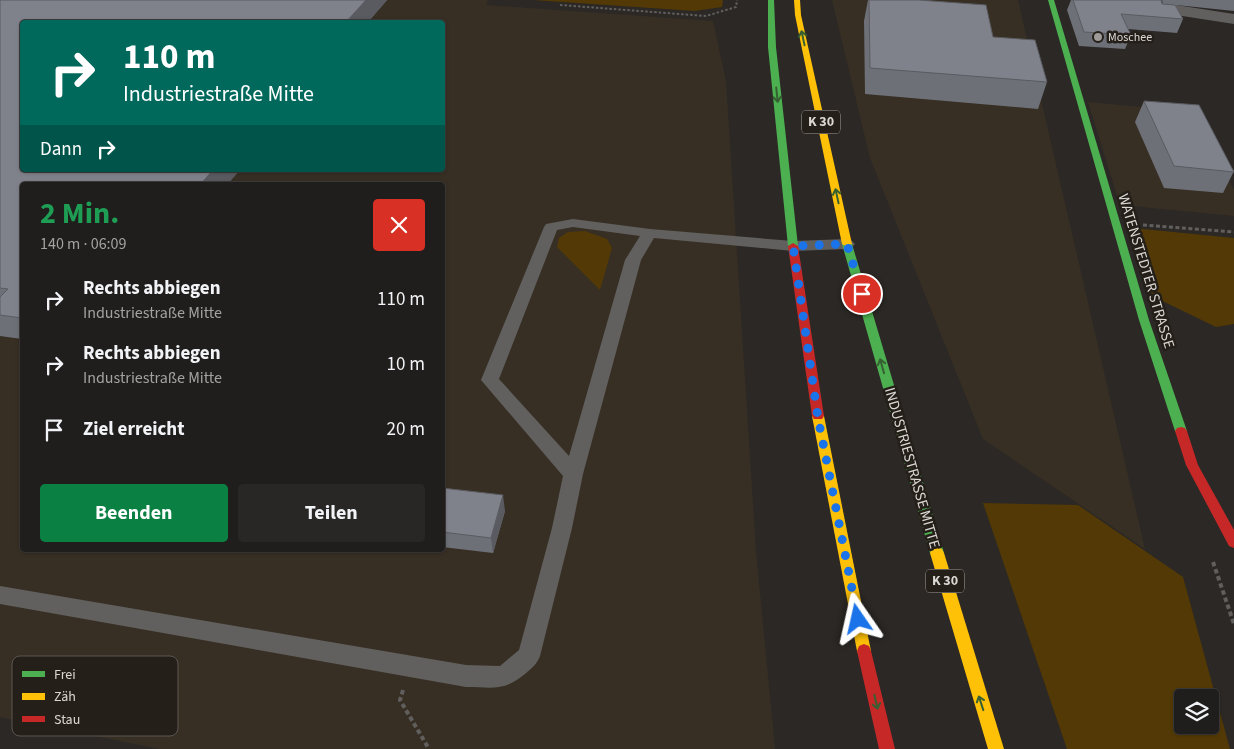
<!DOCTYPE html>
<html lang="de">
<meta charset="utf-8">
<style>
:root{--surface:#201e1c;--page:#282725;--text:#f1f3f6;--muted:#a2a2a3;--line:#3d3c3b;--accent:#0b8043}
body{margin:0;font-family:"Source Sans 3",sans-serif;background:var(--page);color:var(--text);height:100vh;display:flex;flex-direction:column;font-size:19px;white-space:nowrap}
*{box-sizing:border-box;margin:0}
p{font-size:16px;color:var(--muted)}
.icon{flex:none;width:28px;height:28px;fill:none;stroke:currentColor;stroke-width:2;stroke-linecap:round;stroke-linejoin:round}
.map{position:relative;flex:1;overflow:hidden}
.drawer{position:absolute;left:20px;top:182px;width:425px;height:370px;display:flex;flex-direction:column;background:var(--surface);border-radius:5px;box-shadow:0 1px 4px #0004,0 0 0 1px var(--line)}
.drawer>*{flex:none}
.top-card{position:absolute;left:20px;top:20px;width:425px;height:152px;border-radius:5px;box-shadow:0 1px 4px #0004,0 0 0 1px var(--line);background:#00695c;color:#fff;overflow:hidden}
.fabs{position:absolute;left:1174px;top:689px;display:grid;gap:10px}
.fabs a{display:grid;place-items:center;width:45px;height:45px;border-radius:5px;background:var(--surface);box-shadow:0 1px 4px #0004,0 0 0 1px var(--line);font-size:25px}
.pin{position:absolute;display:grid;place-items:center;width:42px;height:42px;color:#fff;margin:-21px;border:2px solid #fff;border-radius:50%;box-shadow:0 1px 5px #0007}
.me{position:absolute;width:55px;margin:-28px;rotate:349deg;stroke-linejoin:round;filter:drop-shadow(0 0 4px #0008)}
.turn{display:flex;align-items:center;gap:18px;height:105px;padding:0 20px;font-size:22px}
.turn .icon{width:65px;height:65px;stroke-width:2.5}
.turn b{display:block;font-size:35px;line-height:42px}
.then{display:flex;align-items:center;height:48px;padding:0 20px;background:#0003;gap:10px;font-size:19px}
.round{display:grid;place-items:center;flex:none;width:52px;height:52px;border-radius:5px;background:var(--page)}
.summary{display:flex;align-items:center;justify-content:space-between;height:85px;padding:0 20px}
h1{font-size:30px;font-weight:700;line-height:38px;color:#1e9e55}
.cta{display:flex;gap:10px;margin-top:auto;padding:10px 20px}
.cta a{flex:1;height:58px;border-radius:5px;background:var(--accent);color:#fff;font-size:20px;font-weight:700;line-height:58px;text-align:center}
.cta a+a{background:var(--page);color:var(--text)}
ul{padding:0;list-style:none}
li{display:flex;align-items:center;gap:15px;height:65px;padding:0 20px}
li div{flex:1}
li b{display:block;font-size:19px}
li em{font-style:normal}
.map>svg:first-child{display:block}
.built{fill:#372f24;fill-rule:evenodd}
.green{fill:#533905;fill-rule:evenodd}
.lines{fill:none;stroke-linecap:round;stroke-linejoin:round}
.path-far2{stroke:#615f5e;stroke-width:2;stroke-dasharray:2.5 2;stroke-linecap:butt}
.path-far1{stroke:#615f5e;stroke-width:3;stroke-dasharray:4 2.5;stroke-linecap:butt}
.path{stroke:#615f5e;stroke-width:4;stroke-dasharray:4.5 3;stroke-linecap:butt}
.lane{fill:#61605f;fill-rule:evenodd}
.street{fill:#61605f;fill-rule:evenodd}
.fast{fill:#4caf50;fill-rule:evenodd}
.slow{fill:#ffc107;fill-rule:evenodd}
.jam{fill:#c62828;fill-rule:evenodd}
.wall{fill:#6e7078}
.shaded-wall{fill:#5a5b61}
.building{fill:#80828b;stroke:#5a5b61}
.oneway{stroke:#366032}
.route{stroke:#1a73e8;stroke-width:9;stroke-dasharray:0 16.2}
.poi-dot{fill:#9d9a97;stroke:#241f19;stroke-width:2}
.labels{text-anchor:middle;dominant-baseline:central;stroke-width:5;stroke-linejoin:round;paint-order:stroke}
.far-poi-label{font-size:12px;fill:#dbd8d4;stroke:#241f19;text-anchor:start}
.shield{fill:#241f19;stroke:#a4a09c;stroke-width:1}
.shield-label{font-size:14px;font-weight:bold;fill:#dbd8d4}
.street-label{font-size:15px;fill:#dbd8d4;stroke:#241f19}
.key{fill:#241f19;stroke:#5b5651;stroke-width:1}
.key-label{font-size:14px;fill:#dbd8d4}
</style>
<div class="map">
<svg width="1234" height="749" viewBox="0 0 1234 749">
<rect width="100%" height="100%" fill="#2b2825"/>
<g class="built">
<path d="M 0,0 L 488,0 L 486,5 L 713,21 L 726,81 L 756,551 L 775,749 L 160,749 L 0,717 ZM 22,22 L 442,22 L 442,170 L 22,170 ZM 22,185 L 442,185 L 442,550 L 22,550 Z"/>
<path d="M 832,0 L 1018,0 L 1145,549 L 983,439 L 870,158 Z"/>
<path d="M 1088,102 L 1197,112 L 1234,190 L 1234,216 L 1120,205 Z"/>
</g>
<g class="green">
<path d="M 533,0 L 723,0 L 722,7 L 695,11 Z"/>
<path d="M 1133,228 L 1234,238 L 1234,324 L 1216,327 L 1152,296 Z"/>
<path d="M 585,231 L 607,239 L 612,248 L 600,290 L 557,247 L 559,238 L 568,232 Z"/>
<path d="M 983,503 L 1078,505 L 1183,577 L 1230,749 L 1067,749 ZM 1182,698 L 1210,698 L 1210,725 L 1182,725 Z"/>
</g>
<g class="lines">
<path class="path-far2" d="M 560,5 L 706,16 L 736,7 L 737,0"/>
<path class="path-far1" d="M 1143,225 L 1234,232"/>
<g class="path">
<path d="M 1213,562 L 1234,624"/>
<path d="M 403,690 L 400,700 L 429,749"/>
</g>
<path class="lane" d="M 573,219 L 650,229 L 793,241 L 847,239 L 852,241 L 855,244 L 852,247 L 847,249 L 793,251 L 654,238 L 641,260 L 583,474 L 572,528 L 540,656 C 537,664 532,668 525,674 C 503,692 493,687 466,687 L 0,604 L 0,586 L 466,665 L 500,666 L 519,650 L 552,528 L 563,476 L 481,380 L 544,227 L 546,224 ZM 573,227 L 640,236 L 625,260 L 569,456 L 499,379 L 557,230 Z"/>
<path class="street" d="M 1103,0 L 1144,0 L 1234,14 L 1234,24 L 1111,5 L 1105,4 Z"/>
<g class="fast">
<path d="M 768,0 L 774,0 L 776,47 L 798,246 L 793,249 L 788,246 L 768,47 Z"/>
<path d="M 1048,0 L 1054,0 L 1149,320 L 1187,431 L 1185,434 L 1177,434 L 1175,431 L 1139,320 Z"/>
<path d="M 847,241 L 852,244 L 944,553 L 942,557 L 937,559 L 932,557 L 930,553 L 842,244 Z"/>
</g>
<g class="slow">
<path d="M 794,0 L 800,0 L 801,15 L 852,244 L 847,247 L 842,244 L 795,15 Z"/>
<path d="M 818,412 L 822,413 L 824,416 L 871,651 L 869,656 L 864,658 L 859,656 L 857,651 L 812,416 L 814,413 Z"/>
<path d="M 937,547 L 942,549 L 944,553 L 1004,749 L 988,749 L 930,553 L 932,549 Z"/>
</g>
<g class="jam">
<path d="M 793,243 L 798,246 L 824,416 L 822,419 L 814,419 L 812,416 L 788,246 Z"/>
<path d="M 1181,427 L 1185,428 L 1187,431 L 1198,465 L 1234,530 L 1234,548 L 1229,546 L 1186,465 L 1175,431 L 1177,428 Z"/>
<path d="M 864,644 L 869,646 L 871,651 L 895,749 L 879,749 L 857,651 L 859,646 Z"/>
</g>
</g>
<g class="wall">
<path d="M 0,0 L 387,0 L 368,22 L 22,22 L 22,339 L 0,336 Z"/>
<path d="M 868,0 L 919,0 L 993,37 L 1047,82 L 1038,109 L 865,94 L 864,21 Z"/>
<path d="M 1071,0 L 1161,0 L 1163,4 L 1162,0 L 1234,0 L 1234,11 L 1176,5 L 1183,19 L 1177,33 L 1128,29 L 1131,35 L 1125,49 L 1079,46 L 1067,10 Z"/>
<path d="M 1144,101 L 1234,171 L 1223,193 L 1164,188 L 1135,122 Z"/>
<path d="M 442,488 L 505,511 L 493,553 L 442,547 Z"/>
</g>
<g class="shaded-wall">
<path d="M 366,0 L 387,0 L 368,22 L 346,22 Z"/>
<path d="M 213,170 L 240,170 L 227,185 L 200,185 Z"/>
<path d="M 503,495 L 505,511 L 493,553 L 491,538 Z"/>
</g>
<g class="building">
<path d="M 0,0 L 366,0 L 346,22 L 22,22 L 22,170 L 213,170 L 200,185 L 22,185 L 22,318 L 0,315 L 0,297 L 8,289 L 0,288 Z"/>
<path d="M 869,0 L 919,0 L 986,5 L 993,37 L 1035,40 L 1047,82 L 870,68 Z"/>
<path d="M 1073,0 L 1161,0 L 1162,4 L 1175,5 L 1183,19 L 1121,14 L 1131,35 L 1084,32 Z"/>
<path d="M 1144,101 L 1199,105 L 1234,172 L 1174,166 Z"/>
<path d="M 442,488 L 503,495 L 491,538 L 442,532 Z"/>
</g>
<defs><path id="oneway-shaft" d="M-6 0H5M1.5-3L5.5 0L1.5 3" fill="none" stroke-width="1.6" stroke-linecap="round" stroke-linejoin="round" transform="scale(1.25)"/></defs>
<g class="oneway">
<use href="#oneway-shaft" transform="translate(803 38) rotate(-102)"/>
<use href="#oneway-shaft" transform="translate(777 95) rotate(84)"/>
<use href="#oneway-shaft" transform="translate(837 196) rotate(-102)"/>
<use href="#oneway-shaft" transform="translate(882 366) rotate(-106)"/>
<use href="#oneway-shaft" transform="translate(876 702) rotate(77)"/>
<use href="#oneway-shaft" transform="translate(981 703) rotate(-108)"/>
</g>
<g class="lines">
<path class="route" d="M 858,619 L 818,418 L 793,246 L 847,244 L 862,294"/>
</g>
<circle class="poi-dot" cx="1098" cy="37" r="5"/>
<g class="labels">
<g class="far-poi-label">
<text x="1108" y="37">Moschee</text>
</g>
<g class="shield">
<rect x="802" y="110.5" width="38" height="23" rx="4"/>
<rect x="926" y="569.5" width="38" height="23" rx="4"/>
</g>
<g class="shield-label">
<text x="821" y="122">K 30</text>
<text x="945" y="581">K 30</text>
</g>
<g class="street-label">
<text transform="translate(1146 271) rotate(73)">WATENSTEDTER STRASSE</text>
<text transform="translate(912 468) rotate(74)">INDUSTRIESTRASSE MITTE</text>
</g>
</g>
<rect x="12" y="656" width="166" height="80" rx="8" class="key"/>
<rect x="22" y="671" width="23" height="6" fill="#4caf50"/>
<rect x="22" y="693" width="23" height="7" fill="#ffc107"/>
<rect x="22" y="716" width="23" height="6" fill="#c62828"/>
<g class="key-label">
<text x="54" y="679">Frei</text>
<text x="54" y="701">Zäh</text>
<text x="54" y="724">Stau</text>
</g>
</svg>
<div class="fabs">
<a><svg class="icon" aria-label="layers" viewBox="0 0 24 24"><path d="M12 4l9 5-9 5-9-5zM3 14l9 5 9-5"/></svg></a>
</div>
<div class="pin" style="left:862px;top:294px;background:#d93025"><svg class="icon" aria-label="arrive" viewBox="0 0 24 24"><path d="M6 21V4h12l-3 4 3 4H6"/></svg></div>
<svg class="me" style="left:858px;top:619px" viewBox="-20 -20 40 40"><path d="M0-17L14 15 0 8-14 15z" fill="#1a73e8" stroke="#fff" stroke-width="4"/></svg>
<div class="top-card">
<div class="turn"><svg class="icon" aria-label="right" viewBox="0 0 24 24"><path d="M7 20v-9h11M14 6l5 5-5 5"/></svg><div><b>110 m</b>Industriestraße Mitte</div></div>
<div class="then">Dann<svg class="icon" aria-label="right" viewBox="0 0 24 24"><path d="M7 20v-9h11M14 6l5 5-5 5"/></svg></div>
</div>
<section class="drawer">
<div class="summary"><div><h1>2 Min.</h1><p>140 m · 06:09</p></div><a class="round" style="background:#d93025;color:#fff"><svg class="icon" aria-label="close" viewBox="0 0 24 24"><path d="M6 6l12 12M18 6L6 18"/></svg></a></div>
<ul>
<li><svg class="icon" aria-label="right" viewBox="0 0 24 24"><path d="M7 20v-9h11M14 6l5 5-5 5"/></svg><div><b>Rechts abbiegen</b><p>Industriestraße Mitte</p></div><em>110 m</em></li>
<li><svg class="icon" aria-label="right" viewBox="0 0 24 24"><path d="M7 20v-9h11M14 6l5 5-5 5"/></svg><div><b>Rechts abbiegen</b><p>Industriestraße Mitte</p></div><em>10 m</em></li>
<li><svg class="icon" aria-label="arrive" viewBox="0 0 24 24"><path d="M6 21V4h12l-3 4 3 4H6"/></svg><div><b>Ziel erreicht</b></div><em>20 m</em></li>
</ul>
<div class="cta"><a>Beenden</a><a>Teilen</a></div>
</section>
</div>
